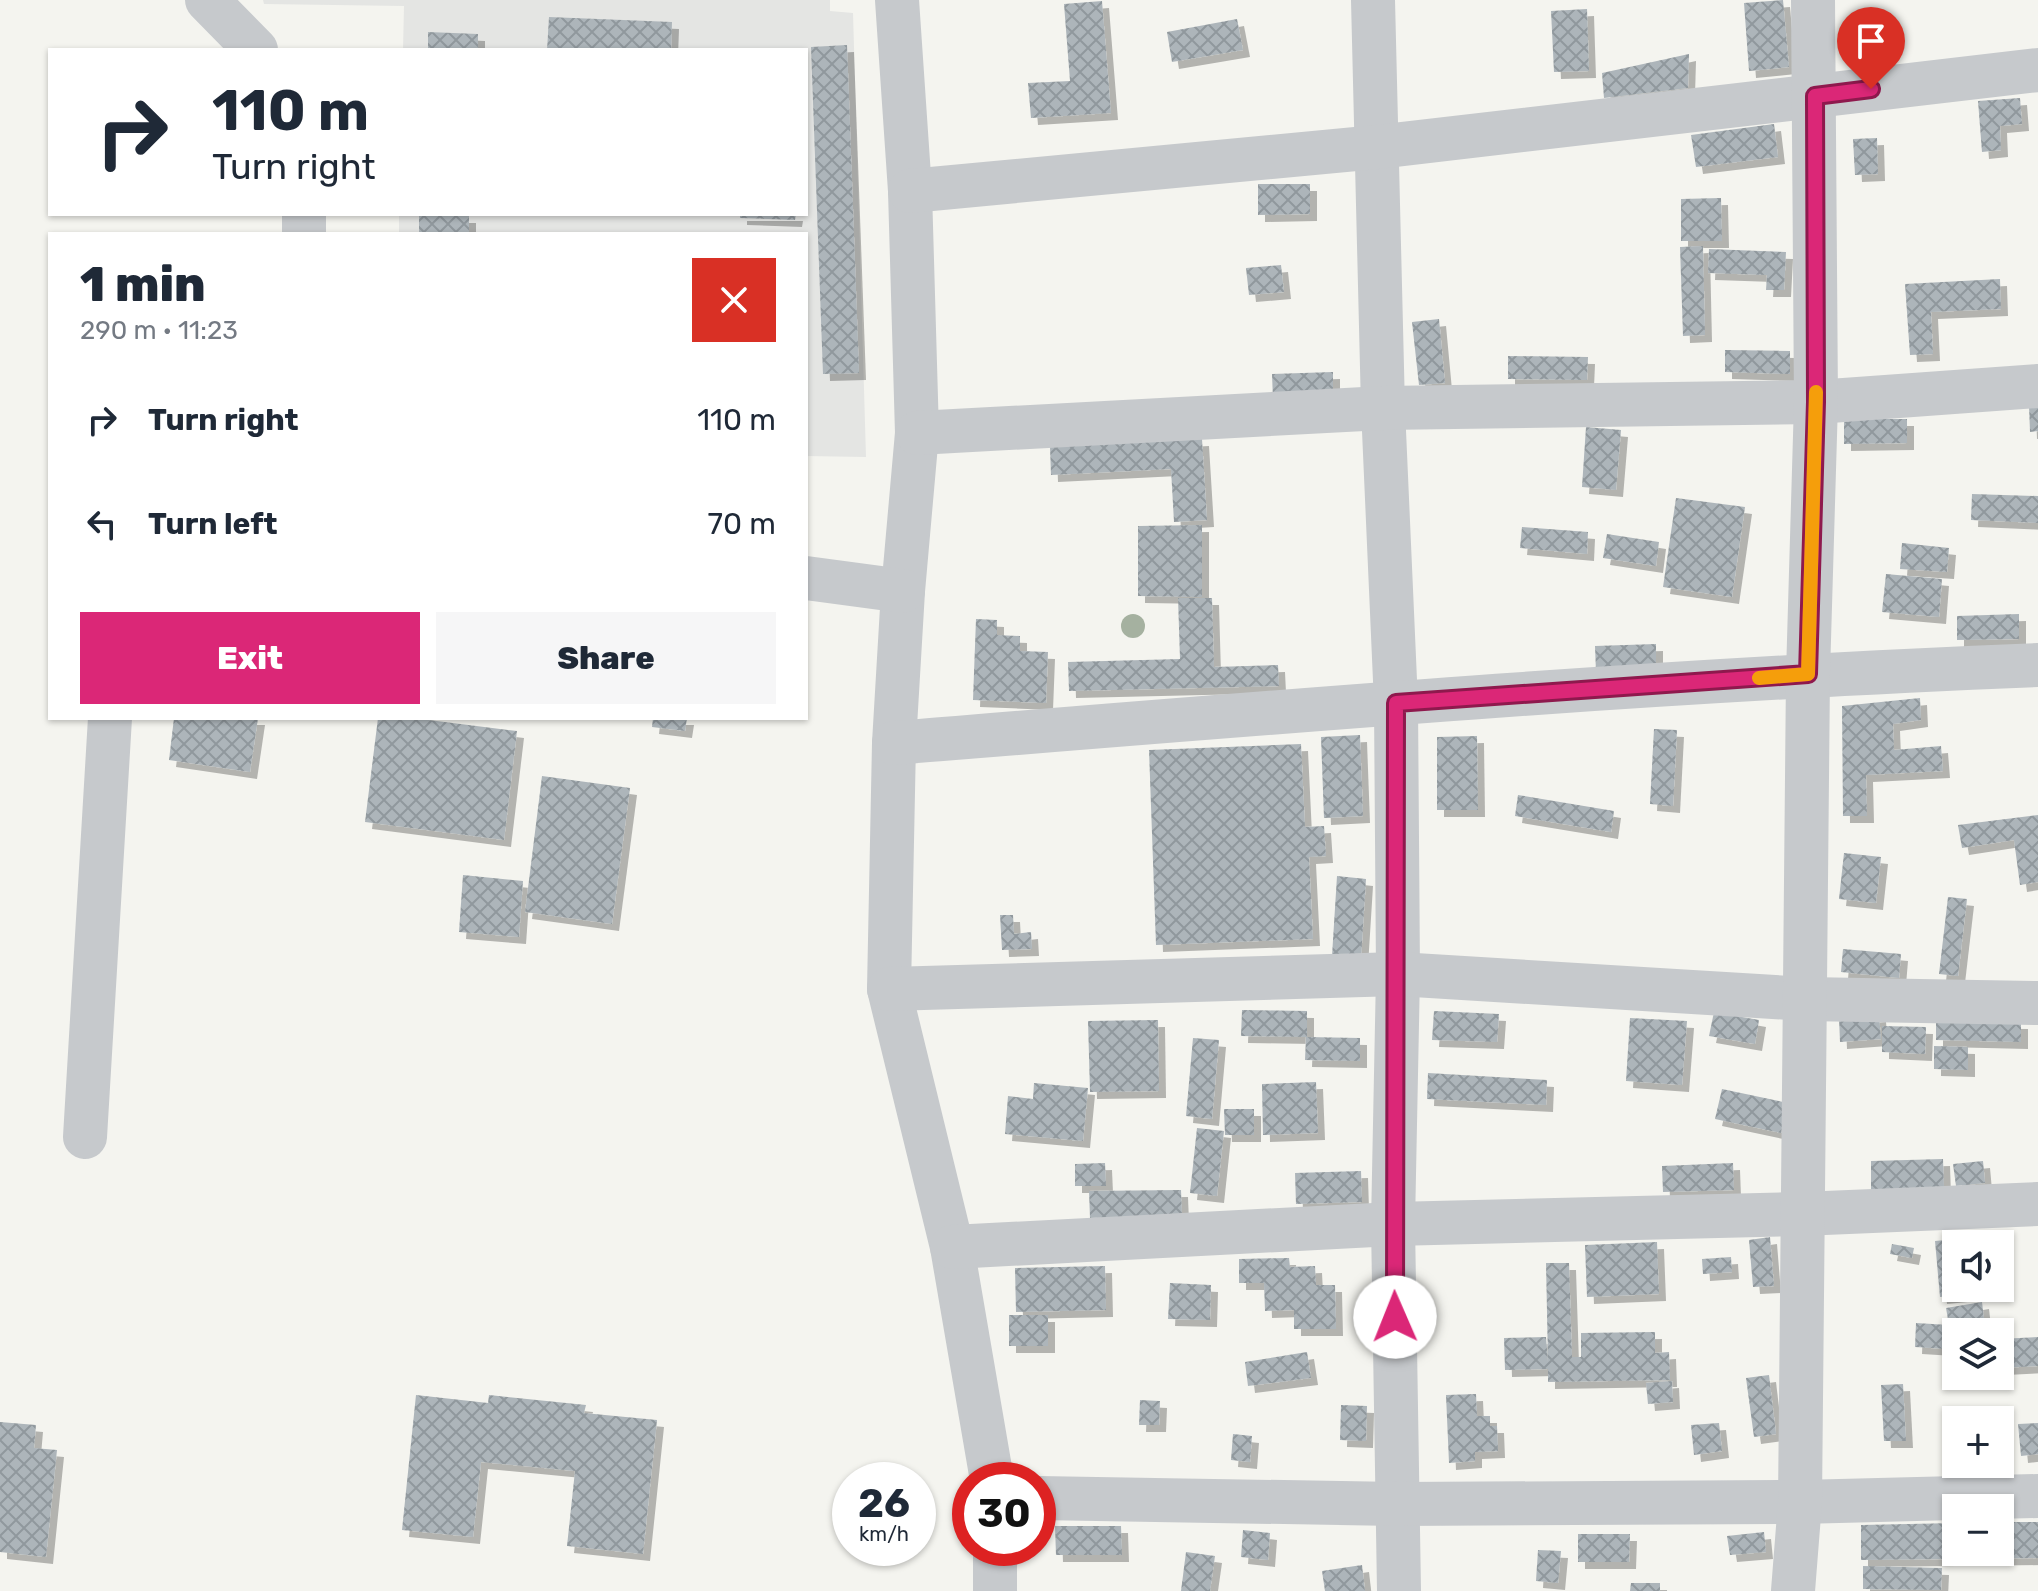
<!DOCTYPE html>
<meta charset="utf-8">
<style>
:root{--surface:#fff;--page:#f6f6f7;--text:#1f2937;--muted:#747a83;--accent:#db2777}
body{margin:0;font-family:Rubik,sans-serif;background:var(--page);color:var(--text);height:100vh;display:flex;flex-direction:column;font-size:30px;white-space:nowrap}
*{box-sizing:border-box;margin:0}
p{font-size:26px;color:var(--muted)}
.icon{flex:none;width:44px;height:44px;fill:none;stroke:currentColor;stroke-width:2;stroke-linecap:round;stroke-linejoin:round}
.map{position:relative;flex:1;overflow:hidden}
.side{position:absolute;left:48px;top:232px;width:760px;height:488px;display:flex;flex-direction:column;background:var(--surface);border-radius:0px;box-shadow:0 2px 6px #0004}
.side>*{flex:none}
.guide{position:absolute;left:48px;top:48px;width:760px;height:168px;border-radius:0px;box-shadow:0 2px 6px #0004;background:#fff;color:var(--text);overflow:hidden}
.controls{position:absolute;left:1942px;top:1230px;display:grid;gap:16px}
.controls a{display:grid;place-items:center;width:72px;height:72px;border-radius:0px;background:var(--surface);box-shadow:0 2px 6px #0004;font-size:40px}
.speed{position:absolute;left:832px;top:1462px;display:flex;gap:16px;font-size:40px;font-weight:700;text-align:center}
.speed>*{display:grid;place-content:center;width:104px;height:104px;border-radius:50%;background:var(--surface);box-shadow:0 2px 6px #0004;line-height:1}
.speed small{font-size:20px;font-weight:400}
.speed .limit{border:12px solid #d22;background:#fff;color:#111}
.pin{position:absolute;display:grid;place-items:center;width:68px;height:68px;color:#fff;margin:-82px -34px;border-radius:50% 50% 50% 0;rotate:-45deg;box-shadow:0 0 8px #0007}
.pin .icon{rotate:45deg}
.me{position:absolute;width:88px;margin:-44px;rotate:359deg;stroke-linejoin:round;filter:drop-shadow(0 0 6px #0008)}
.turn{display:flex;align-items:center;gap:28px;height:168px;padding:0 32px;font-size:36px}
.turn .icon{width:104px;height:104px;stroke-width:2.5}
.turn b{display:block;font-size:56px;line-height:68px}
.round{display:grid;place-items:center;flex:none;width:84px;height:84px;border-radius:0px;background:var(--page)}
.overview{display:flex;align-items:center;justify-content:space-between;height:136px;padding:0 32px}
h1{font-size:48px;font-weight:800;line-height:60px}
.button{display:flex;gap:16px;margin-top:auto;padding:16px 32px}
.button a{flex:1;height:92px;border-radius:0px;background:var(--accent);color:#fff;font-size:32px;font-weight:800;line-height:92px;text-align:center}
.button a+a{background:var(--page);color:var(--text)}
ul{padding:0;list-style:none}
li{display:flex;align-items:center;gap:24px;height:104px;padding:0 32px}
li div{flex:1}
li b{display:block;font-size:30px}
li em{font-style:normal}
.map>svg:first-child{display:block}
.built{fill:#e4e5e3}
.building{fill:url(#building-cross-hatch);filter:url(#shadow)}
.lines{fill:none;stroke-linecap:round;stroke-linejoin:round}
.minor{stroke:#c6c9cc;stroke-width:44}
.tree{fill:#a5b1a0}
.route-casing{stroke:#8e194d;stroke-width:20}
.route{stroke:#db2777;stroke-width:14}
.slow{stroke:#f59e0b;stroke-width:14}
</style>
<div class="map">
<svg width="2038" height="1591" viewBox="0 0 2038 1591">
<defs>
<pattern id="building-cross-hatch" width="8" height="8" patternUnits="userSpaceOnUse" patternTransform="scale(2)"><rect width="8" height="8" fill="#adb5ba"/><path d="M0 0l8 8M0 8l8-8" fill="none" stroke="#90989d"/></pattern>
<filter id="shadow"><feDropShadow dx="7" dy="7" stdDeviation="0" flood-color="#0004"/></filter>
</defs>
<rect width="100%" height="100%" fill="#f4f4ef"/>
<path class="built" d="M 263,0 L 830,0 L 830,11 L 853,13 L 866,457 L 806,456 L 806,234 L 399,234 L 399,214 L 806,214 L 806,50 L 403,50 L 404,6 L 264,4 Z"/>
<g class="building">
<path d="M 1783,0 L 1789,67 L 1749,71 L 1744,3 Z"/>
<path d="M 1102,1 L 1111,113 L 1031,118 L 1028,83 L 1070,81 L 1064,4 Z"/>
<path d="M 1587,9 L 1589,71 L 1554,72 L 1551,11 Z"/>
<path d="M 549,17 L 672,22 L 671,50 L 547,50 Z"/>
<path d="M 1237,19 L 1243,50 L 1172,62 L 1167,32 Z"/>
<path d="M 428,32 L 478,34 L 478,50 L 428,50 Z"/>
<path d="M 847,45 L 859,373 L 823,374 L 811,47 Z"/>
<path d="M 1689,54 L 1688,88 L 1604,98 L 1602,73 Z"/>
<path d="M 2020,98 L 2022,124 L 2000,126 L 2001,150 L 1982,152 L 1978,101 Z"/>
<path d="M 1774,124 L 1778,157 L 1696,167 L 1691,135 Z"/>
<path d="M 1877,138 L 1878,174 L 1855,175 L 1853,139 Z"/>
<path d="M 1258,184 L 1310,184 L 1310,214 L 1258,215 Z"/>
<path d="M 1721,198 L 1722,241 L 1681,241 L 1681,199 Z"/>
<path d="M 740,214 L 796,214 L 795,220 L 740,218 Z"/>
<rect x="419" y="216" width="50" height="18"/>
<path d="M 1703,246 L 1705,335 L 1683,336 L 1680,247 Z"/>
<path d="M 1709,249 L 1786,252 L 1784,290 L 1766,290 L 1767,275 L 1708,273 Z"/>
<path d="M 1281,265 L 1284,292 L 1249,295 L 1246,268 Z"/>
<path d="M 2000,279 L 2001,309 L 1931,312 L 1933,354 L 1910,355 L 1905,284 Z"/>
<path d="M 1439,319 L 1445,383 L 1419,385 L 1412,322 Z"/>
<path d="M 1725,350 L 1790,351 L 1790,374 L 1725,372 Z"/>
<path d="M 1508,356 L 1588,357 L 1587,380 L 1508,379 Z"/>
<path d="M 1333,372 L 1333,398 L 1273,400 L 1272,374 Z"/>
<path d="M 2029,406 L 2038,406 L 2038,431 L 2030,432 Z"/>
<path d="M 1844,419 L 1907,419 L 1907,443 L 1844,444 Z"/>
<path d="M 1586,427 L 1621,430 L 1616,490 L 1582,487 Z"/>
<path d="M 1202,439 L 1207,520 L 1174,522 L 1171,469 L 1051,475 L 1050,447 Z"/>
<path d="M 1972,494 L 2038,496 L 2038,523 L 1971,520 Z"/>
<path d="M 1676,498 L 1745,507 L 1732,597 L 1663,587 Z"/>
<path d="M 1202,525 L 1202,597 L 1138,596 L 1138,526 Z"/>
<path d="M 1522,527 L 1588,532 L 1587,554 L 1520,548 Z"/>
<path d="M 1607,534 L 1659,542 L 1656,566 L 1603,558 Z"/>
<path d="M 1902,543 L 1949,548 L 1947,572 L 1900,569 Z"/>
<path d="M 1886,574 L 1942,579 L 1939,617 L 1882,612 Z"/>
<path d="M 1178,598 L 1212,598 L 1214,667 L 1278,665 L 1279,686 L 1069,691 L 1068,662 L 1180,659 Z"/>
<path d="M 2019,614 L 2019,639 L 1957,640 L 1957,616 Z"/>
<path d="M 976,619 L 997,620 L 997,635 L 1020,636 L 1020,651 L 1048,652 L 1046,703 L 973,700 Z"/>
<path d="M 1656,644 L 1656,670 L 1596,672 L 1595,646 Z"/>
<path d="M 1920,698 L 1921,720 L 1893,724 L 1894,750 L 1941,746 L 1943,771 L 1866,775 L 1867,816 L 1843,816 L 1842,706 Z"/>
<path d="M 174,718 L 258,718 L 250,772 L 169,760 Z"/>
<path d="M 378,718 L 413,718 L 517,731 L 504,840 L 365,822 Z"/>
<path d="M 653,718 L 687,718 L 685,731 L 652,727 Z"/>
<path d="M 1654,729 L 1677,730 L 1673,806 L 1650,804 Z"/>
<path d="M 1360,735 L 1363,816 L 1324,818 L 1321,737 Z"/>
<path d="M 1477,736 L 1478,810 L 1437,810 L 1437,737 Z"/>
<path d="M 1301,744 L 1305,827 L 1324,826 L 1326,856 L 1309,857 L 1313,939 L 1156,945 L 1149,750 Z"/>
<path d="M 542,776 L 630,788 L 612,924 L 525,912 Z"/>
<path d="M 1518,795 L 1614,811 L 1611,832 L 1515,816 Z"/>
<path d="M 2038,815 L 2038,882 L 2020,885 L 2014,840 L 1962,848 L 1958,825 Z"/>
<path d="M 1844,853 L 1881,857 L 1876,903 L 1839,899 Z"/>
<path d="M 463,875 L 523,881 L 519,937 L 459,932 Z"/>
<path d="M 1337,876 L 1366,879 L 1361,959 L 1332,956 Z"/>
<path d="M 1948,897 L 1967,899 L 1958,976 L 1939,974 Z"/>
<path d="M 1000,915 L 1013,915 L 1014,934 L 1031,932 L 1032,949 L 1002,950 Z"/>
<path d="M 1843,949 L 1901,954 L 1899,978 L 1841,972 Z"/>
<path d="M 1242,1010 L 1307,1011 L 1307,1037 L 1241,1036 Z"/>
<path d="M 1434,1011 L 1499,1014 L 1497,1042 L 1432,1040 Z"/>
<path d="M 1714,1012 L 1759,1020 L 1755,1044 L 1709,1036 Z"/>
<path d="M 1879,1015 L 1881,1039 L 1840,1042 L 1839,1018 Z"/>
<path d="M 1630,1018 L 1687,1021 L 1682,1085 L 1626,1081 Z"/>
<path d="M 1158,1020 L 1159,1091 L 1090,1092 L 1088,1021 Z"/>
<path d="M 1936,1021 L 2021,1022 L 2021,1042 L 1936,1040 Z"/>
<path d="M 1882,1026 L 1926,1027 L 1925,1054 L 1882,1052 Z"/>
<path d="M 1306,1037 L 1360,1038 L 1360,1061 L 1305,1060 Z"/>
<path d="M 1193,1038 L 1219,1040 L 1212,1119 L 1186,1116 Z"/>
<path d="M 1934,1046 L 1968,1047 L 1968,1070 L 1934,1069 Z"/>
<path d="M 1428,1073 L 1547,1080 L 1546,1105 L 1427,1099 Z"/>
<path d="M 1316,1082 L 1318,1133 L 1263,1135 L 1262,1084 Z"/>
<path d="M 1034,1083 L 1088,1088 L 1083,1141 L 1005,1134 L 1008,1096 L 1033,1099 Z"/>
<path d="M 1722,1089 L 1788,1103 L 1781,1133 L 1715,1119 Z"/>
<path d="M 1224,1109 L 1254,1109 L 1254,1135 L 1225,1135 Z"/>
<path d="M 1197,1128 L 1224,1131 L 1217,1196 L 1190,1193 Z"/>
<path d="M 1943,1159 L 1944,1188 L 1871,1190 L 1871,1161 Z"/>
<path d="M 1983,1161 L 1985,1183 L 1956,1186 L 1953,1164 Z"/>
<path d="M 1105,1163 L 1106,1186 L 1075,1186 L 1075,1164 Z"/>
<path d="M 1733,1163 L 1734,1190 L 1663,1192 L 1662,1166 Z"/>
<path d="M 1361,1171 L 1362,1202 L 1296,1204 L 1295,1173 Z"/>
<path d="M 1181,1190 L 1182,1215 L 1090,1218 L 1089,1191 Z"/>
<path d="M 1770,1237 L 1774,1286 L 1753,1287 L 1749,1240 Z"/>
<path d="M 1966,1238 L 1966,1244 L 1956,1244 L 1956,1288 L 1970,1288 L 1971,1294 L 1940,1297 L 1935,1241 Z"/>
<path d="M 1657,1242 L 1659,1294 L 1587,1297 L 1585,1245 Z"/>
<path d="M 1892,1244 L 1914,1248 L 1912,1258 L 1890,1254 Z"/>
<path d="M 1731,1257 L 1732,1272 L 1703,1274 L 1702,1259 Z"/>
<path d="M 1289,1258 L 1290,1267 L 1315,1266 L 1316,1285 L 1335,1285 L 1336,1329 L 1294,1329 L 1294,1310 L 1265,1311 L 1264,1283 L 1239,1283 L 1239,1259 Z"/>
<path d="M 1546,1263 L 1569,1263 L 1572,1357 L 1581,1357 L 1581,1333 L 1655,1332 L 1655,1353 L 1669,1352 L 1670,1380 L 1548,1382 L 1548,1369 L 1505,1370 L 1504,1338 L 1546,1337 L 1548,1362 Z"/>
<path d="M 1105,1266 L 1106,1310 L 1016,1312 L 1015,1268 Z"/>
<path d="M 1170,1283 L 1211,1285 L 1210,1320 L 1168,1319 Z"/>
<path d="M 1982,1302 L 1984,1319 L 1949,1325 L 1946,1308 Z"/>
<rect x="1009" y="1315" width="39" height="31"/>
<path d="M 1916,1323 L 1949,1325 L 1947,1349 L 1915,1347 Z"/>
<path d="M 2038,1337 L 2038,1366 L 2000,1368 L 2000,1339 Z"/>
<path d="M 1307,1352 L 1311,1378 L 1248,1386 L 1245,1362 Z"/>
<path d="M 1769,1375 L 1776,1434 L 1754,1437 L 1746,1378 Z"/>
<path d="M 1672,1381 L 1673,1402 L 1648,1404 L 1646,1383 Z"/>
<path d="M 1903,1384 L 1906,1441 L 1884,1441 L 1881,1385 Z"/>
<path d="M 1476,1394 L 1477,1416 L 1490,1416 L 1490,1426 L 1497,1426 L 1498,1451 L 1475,1452 L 1475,1461 L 1449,1463 L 1446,1395 Z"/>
<path d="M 416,1395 L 488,1403 L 489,1395 L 586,1405 L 584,1413 L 657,1420 L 643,1554 L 567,1546 L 575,1471 L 481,1462 L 473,1537 L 402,1530 Z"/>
<path d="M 1140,1400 L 1160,1401 L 1159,1425 L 1139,1425 Z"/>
<path d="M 1341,1405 L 1367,1406 L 1366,1441 L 1340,1440 Z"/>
<path d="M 0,1422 L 36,1425 L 34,1448 L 57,1450 L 46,1557 L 0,1552 Z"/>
<path d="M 1719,1423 L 1722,1451 L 1694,1455 L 1691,1425 Z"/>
<path d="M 2038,1423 L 2038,1454 L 2021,1456 L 2018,1424 Z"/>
<path d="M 1233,1434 L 1252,1436 L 1250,1462 L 1231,1460 Z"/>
<path d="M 2000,1522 L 2038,1522 L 2038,1558 L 1861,1560 L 1861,1525 L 1956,1523 L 1956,1552 L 2000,1552 Z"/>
<path d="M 1055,1526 L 1121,1526 L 1122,1555 L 1056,1555 Z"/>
<path d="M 1243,1530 L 1270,1533 L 1268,1560 L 1241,1557 Z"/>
<path d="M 1764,1532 L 1766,1552 L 1730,1555 L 1727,1536 Z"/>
<path d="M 1578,1534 L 1630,1534 L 1629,1562 L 1578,1562 Z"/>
<path d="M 1538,1550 L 1561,1551 L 1558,1583 L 1536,1581 Z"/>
<path d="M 1186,1552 L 1215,1556 L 1210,1591 L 1181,1591 Z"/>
<path d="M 1362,1565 L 1365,1591 L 1325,1591 L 1322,1571 Z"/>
<path d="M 1863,1566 L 1942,1568 L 1941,1590 L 1863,1589 Z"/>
<path d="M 1631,1583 L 1660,1583 L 1660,1591 L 1630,1591 Z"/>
</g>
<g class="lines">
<g class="minor">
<path d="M 207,0 L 256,50"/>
<path d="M 897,0 L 910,191 L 917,433 L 903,591 L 894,743 L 889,989 L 952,1247 L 992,1480"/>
<path d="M 1373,0 L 1383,408 L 1396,703 L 1398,974 L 1393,1224 L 1399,1591"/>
<path d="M 910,191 L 1377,147 L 2038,70"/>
<path d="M 304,234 L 304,214"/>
<path d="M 917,433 L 1383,408 L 1816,402 L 2038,386"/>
<path d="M 806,578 L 903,591"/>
<path d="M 894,743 C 1275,712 1656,680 2038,665"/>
<path d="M 889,989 L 1398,974 L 1806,999 L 2038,1003"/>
<path d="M 85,1137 L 110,718"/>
<path d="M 952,1247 L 1393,1224 L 1801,1214 L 2038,1204"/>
<path d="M 1038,1498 L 1398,1504 L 1800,1502 L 2038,1496"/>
<path d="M 995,1548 L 995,1591"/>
<path d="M 1793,1591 L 1800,1502 L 1808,674 L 1816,402 L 1813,0"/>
</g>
</g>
<circle class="tree" cx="1133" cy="626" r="12"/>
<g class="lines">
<defs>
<path id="route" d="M 1395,1317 L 1396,703 L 1808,674 L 1816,402 L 1815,96 L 1871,89"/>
</defs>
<use href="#route" class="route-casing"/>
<use href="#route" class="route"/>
<path class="slow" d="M 1759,678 L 1808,674 L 1816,392"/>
</g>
</svg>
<div class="controls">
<a><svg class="icon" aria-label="sound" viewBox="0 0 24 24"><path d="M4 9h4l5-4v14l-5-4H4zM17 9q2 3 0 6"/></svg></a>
<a><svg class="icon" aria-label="layers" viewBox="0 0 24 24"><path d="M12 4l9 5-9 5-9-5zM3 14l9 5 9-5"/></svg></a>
<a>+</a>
<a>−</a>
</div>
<div class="speed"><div>26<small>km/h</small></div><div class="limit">30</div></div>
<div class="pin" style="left:1871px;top:89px;background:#d93025"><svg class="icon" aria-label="arrive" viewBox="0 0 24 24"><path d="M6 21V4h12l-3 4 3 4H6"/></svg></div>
<svg class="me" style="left:1395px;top:1317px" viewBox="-20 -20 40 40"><circle r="19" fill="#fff"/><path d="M0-13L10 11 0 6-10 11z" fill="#db2777"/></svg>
<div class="guide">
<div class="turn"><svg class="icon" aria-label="right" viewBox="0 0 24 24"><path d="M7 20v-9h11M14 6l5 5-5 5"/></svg><div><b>110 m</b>Turn right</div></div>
</div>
<section class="side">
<div class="overview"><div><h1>1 min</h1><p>290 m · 11:23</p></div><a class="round" style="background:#d93025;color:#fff"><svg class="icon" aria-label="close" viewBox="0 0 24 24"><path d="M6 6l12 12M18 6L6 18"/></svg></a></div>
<ul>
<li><svg class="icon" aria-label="right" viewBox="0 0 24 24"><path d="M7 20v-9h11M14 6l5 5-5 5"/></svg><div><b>Turn right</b></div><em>110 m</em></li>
<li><svg class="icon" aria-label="left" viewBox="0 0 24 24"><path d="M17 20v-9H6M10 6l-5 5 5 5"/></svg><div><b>Turn left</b></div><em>70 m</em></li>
</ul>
<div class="button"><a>Exit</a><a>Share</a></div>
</section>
</div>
